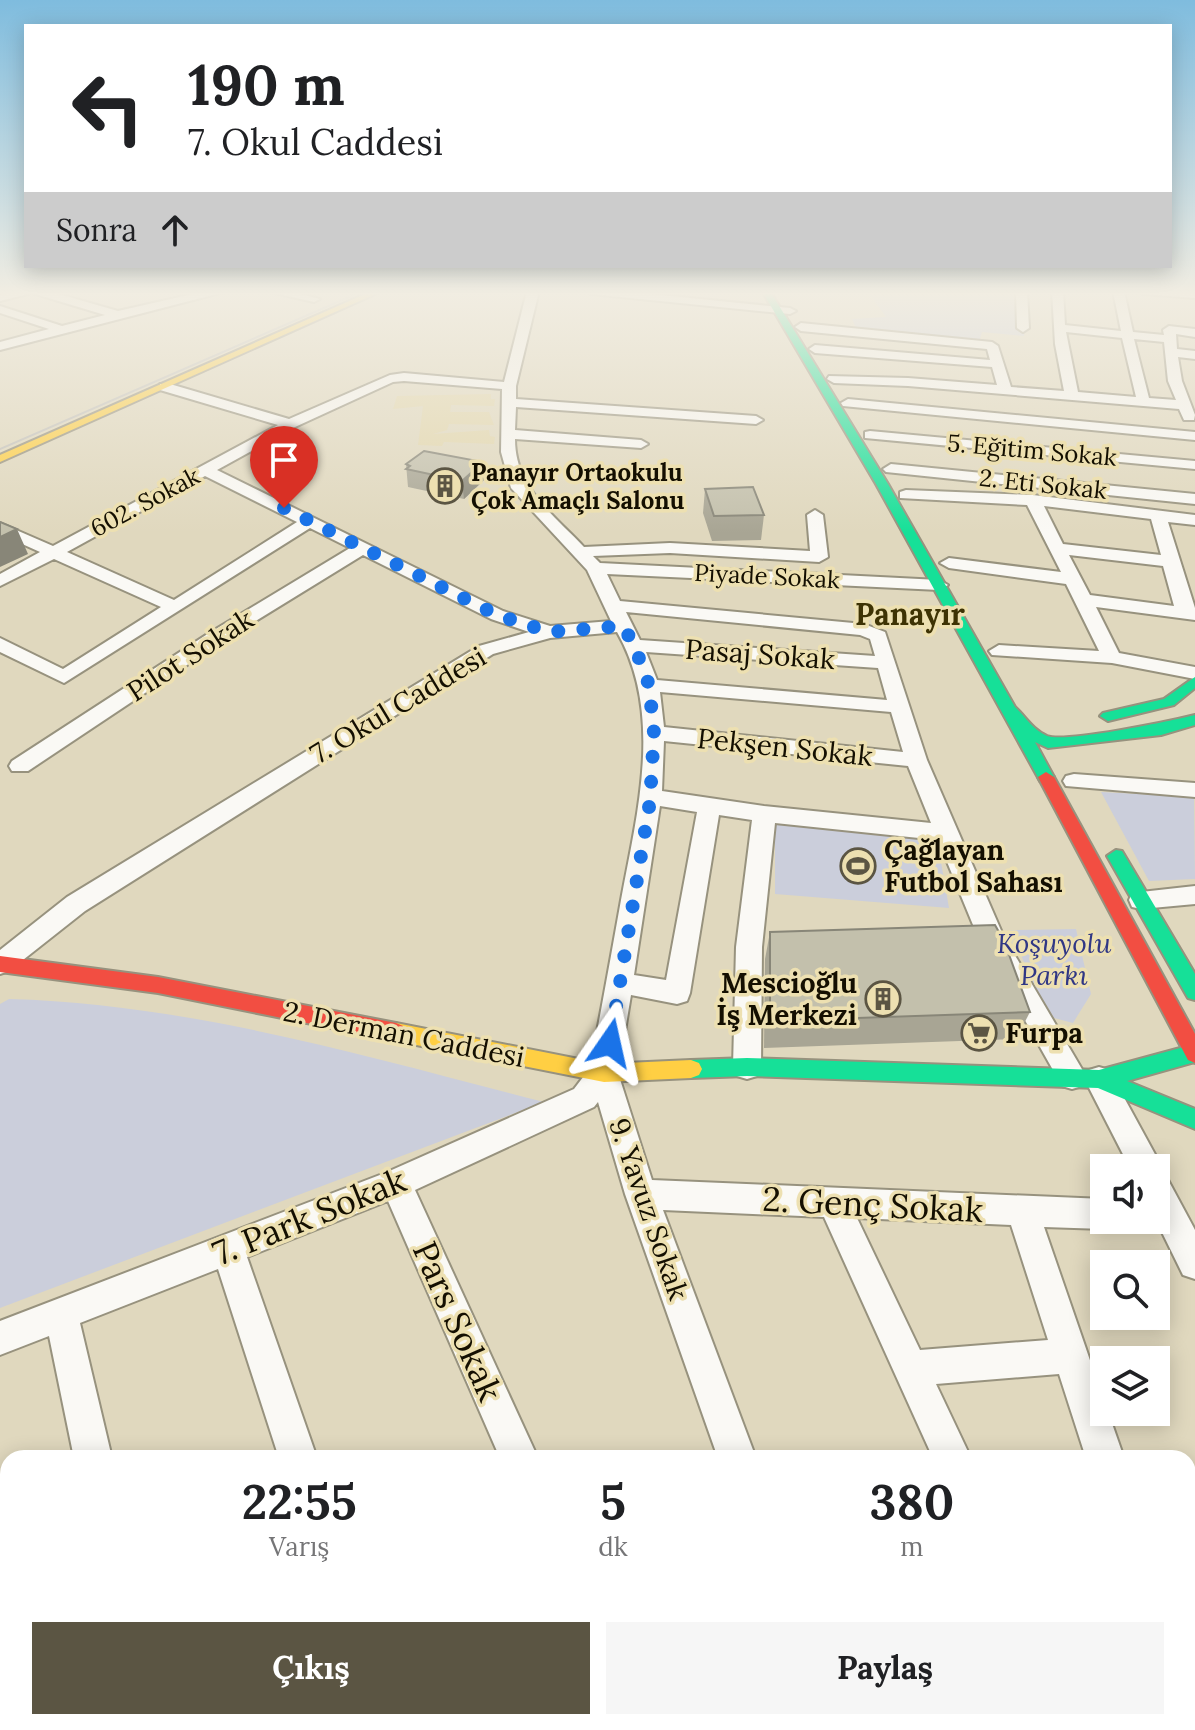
<!DOCTYPE html>
<html lang="tr">
<meta charset="utf-8">
<style>
:root{--surface:#fff;--page:#f6f6f6;--text:#202124;--muted:#757577;--accent:#5b5543}
body{margin:0;font-family:Lora,serif;background:var(--page);color:var(--text);height:100vh;display:flex;flex-direction:column;font-size:30px;white-space:nowrap}
*{box-sizing:border-box;margin:0}
p{font-size:26px;color:var(--muted)}
.icon{flex:none;width:44px;height:44px;fill:none;stroke:currentColor;stroke-width:2;stroke-linecap:round;stroke-linejoin:round}
.map{position:relative;flex:1;overflow:hidden}
.details{position:absolute;left:0px;top:1450px;width:1196px;height:280px;display:flex;flex-direction:column;background:var(--surface);border-radius:24px 24px 0 0;box-shadow:0 4px 20px #0003}
.details>*{flex:none}
.guide{position:absolute;left:24px;top:24px;width:1148px;height:244px;border-radius:0px;box-shadow:0 4px 20px #0003;background:#fff;color:var(--text);overflow:hidden}
.controls{position:absolute;left:1090px;top:1154px;display:grid;gap:16px}
.controls a{display:grid;place-items:center;width:80px;height:80px;border-radius:0px;background:var(--surface);box-shadow:0 4px 20px #0003;font-size:40px}
.pin{position:absolute;display:grid;place-items:center;width:68px;height:68px;color:#fff;margin:-82px -34px;border-radius:50% 50% 50% 0;rotate:-45deg;box-shadow:0 0 8px #0007}
.pin .icon{rotate:45deg}
.me{position:absolute;width:88px;margin:-44px;rotate:11deg;stroke-linejoin:round;filter:drop-shadow(0 0 6px #0008)}
.turn{display:flex;align-items:center;gap:28px;height:168px;padding:0 32px;font-size:36px}
.turn .icon{width:104px;height:104px;stroke-width:2.5}
.turn b{display:block;font-size:56px;line-height:68px}
.then{display:flex;align-items:center;height:76px;padding:0 32px;background:#0003;gap:16px;font-size:30px}
.eta{display:flex;justify-content:space-evenly;align-items:center;height:136px;text-align:center}
.eta b{font-size:48px;font-weight:800;line-height:56px}
.action{display:flex;gap:16px;margin-top:auto;padding:16px 32px}
.action a{flex:1;height:92px;border-radius:0px;background:var(--accent);color:#fff;font-size:32px;font-weight:800;line-height:92px;text-align:center}
.action a+a{background:var(--page);color:var(--text)}
.map>svg:first-child{display:block}
.built{fill:#e2d6ac}
.green{fill:#cbcedb}
.lines{fill:none;stroke-linecap:round;stroke-linejoin:round}
.street-casing{stroke:#97927e;stroke-width:4}
.fast-casing{stroke:#97927e;stroke-width:4}
.slow-casing{stroke:#97927e;stroke-width:4}
.jam-casing{stroke:#97927e;stroke-width:4}
.street{fill:#faf9f5;fill-rule:evenodd}
.fast{fill:#16e098;fill-rule:evenodd}
.slow{fill:#ffcf43;fill-rule:evenodd}
.jam{fill:#f24e42;fill-rule:evenodd}
.tram{stroke:#c3c1bb;stroke-width:2}
.wall{fill:#a8a594}
.shaded-wall{fill:#888678}
.building{fill:#c3c0ac;stroke:#888678;stroke-width:2}
.route{stroke:#1a73e8;stroke-width:14;stroke-dasharray:0 25.2}
.labels{text-anchor:middle;dominant-baseline:central;stroke-width:7;stroke-linejoin:round;paint-order:stroke}
.far-street-label{font-size:24px;fill:#140f01;stroke:#ede0b1}
.far-poi-label{font-size:24px;font-weight:bold;fill:#140f01;stroke:#ede0b1;text-anchor:start}
.street-label{font-size:28px;fill:#140f01;stroke:#ede0b1}
.poi-label{font-size:28px;font-weight:bold;fill:#140f01;stroke:#ede0b1;text-anchor:start}
.park-label{font-size:28px;font-style:italic;fill:#303785;stroke:#ede0b1}
.far-district-label{font-size:30px;font-weight:bold;fill:#3e3304;stroke:#ede0b1}
.near-street-label{font-size:34px;fill:#140f01;stroke:#ede0b1}
</style>
<div class="map">
<svg width="1195" height="1730" viewBox="0 0 1195 1730">
<rect width="100%" height="100%" fill="#e0d8be"/>
<path class="built" d="M 491,394 L 491,399 L 495,399 L 494,406 L 451,405 L 450,412 L 489,412 L 494,425 L 449,424 L 447,430 L 433,434 L 489,430 L 490,436 L 495,437 L 494,444 L 444,442 L 442,446 L 418,445 L 423,406 L 393,409 L 397,396 Z"/>
<g class="green">
<path d="M 786,291 L 1022,291 L 1024,336 L 982,332 L 979,342 L 857,330 L 852,319 L 886,317 L 867,291 Z"/>
<path d="M 1101,792 L 1194,797 L 1195,879 L 1149,881 Z"/>
<path d="M 775,824 L 937,839 L 949,908 L 775,894 Z"/>
<path d="M 1076,929 L 1091,994 L 1073,1023 L 1054,1018 L 1034,985 L 1010,930 Z"/>
<path d="M 9,999 C 191,1004 369,1057 544,1102 L 0,1308 L 0,1004 Z"/>
</g>
<g class="lines">
<defs>
<g id="street">
<path d="M 16,291 L 48,291 L 118,311 L 206,291 L 228,291 L 0,350 L 0,342 L 49,329 L 0,313 L 0,306 L 62,326 L 105,315 L 32,293 L 0,301 L 0,295 Z"/>
<path d="M 266,291 L 288,291 L 320,299 L 314,302 Z"/>
<path d="M 527,291 L 539,291 L 516,386 L 516,399 L 756,416 L 763,420 L 756,424 L 516,407 L 515,430 L 641,440 L 648,444 L 641,448 L 515,439 C 515,488 553,514 584,547 L 670,543 L 810,551 L 807,515 L 815,510 L 823,515 L 828,557 L 819,562 L 670,553 L 593,556 L 600,563 L 939,580 L 948,585 L 939,590 L 607,574 L 620,601 L 864,624 L 885,632 L 927,760 L 1003,935 L 1086,1076 L 1089,1070 L 1099,1067 L 1109,1070 L 1157,1158 L 1161,1168 L 1159,1174 L 1167,1178 L 1195,1230 L 1195,1279 L 1183,1275 L 1156,1220 L 1156,1168 L 1130,1168 L 1085,1080 L 1082,1086 L 1072,1089 L 1062,1086 L 978,937 L 938,840 L 775,823 L 762,947 L 761,1067 L 757,1076 L 747,1079 L 737,1076 L 733,1067 L 736,947 L 752,820 L 719,815 L 690,993 L 687,1001 L 677,1004 L 631,995 L 618,1073 L 652,1180 L 1104,1199 L 1104,1220 L 1117,1220 L 1115,1225 L 1104,1229 L 1044,1227 L 1104,1401 L 1104,1412 L 1108,1412 L 1124,1458 L 1086,1458 L 1059,1374 L 936,1384 L 971,1458 L 933,1458 L 824,1217 L 663,1210 L 756,1458 L 718,1458 L 625,1194 L 598,1102 L 594,1107 L 415,1190 L 538,1458 L 500,1458 L 388,1201 L 247,1257 L 317,1458 L 279,1458 L 218,1269 L 80,1323 L 112,1458 L 74,1458 L 49,1336 L 0,1355 L 0,1321 L 385,1173 L 574,1089 L 590,1068 C 601,1012 611,956 621,900 C 637,813 664,714 617,632 L 550,638 L 493,654 L 85,911 L 9,971 L 0,974 L 0,950 L 67,897 L 479,646 L 529,632 L 491,619 L 363,555 L 220,643 L 28,771 L 12,771 L 9,766 L 12,761 L 206,635 L 350,548 L 310,528 L 64,683 L 0,652 L 0,638 L 63,669 L 161,607 L 54,559 L 0,586 L 0,574 L 40,552 L 0,534 L 0,523 L 53,546 L 278,425 L 160,390 L 160,384 L 170,384 L 289,419 L 390,375 L 404,373 L 504,382 ZM 404,381 L 502,389 L 501,452 L 511,488 L 587,570 L 611,621 L 550,626 L 503,611 L 217,470 L 295,427 L 393,382 ZM 205,476 L 297,522 L 174,600 L 67,552 ZM 626,612 L 860,635 L 870,639 L 875,656 L 640,640 ZM 646,652 L 878,668 L 887,700 L 657,680 ZM 660,692 L 891,712 L 903,752 L 664,727 ZM 664,741 L 908,766 L 931,823 L 764,806 L 662,791 ZM 660,806 L 697,812 L 666,980 L 634,975 ZM 857,1218 L 1011,1225 L 1048,1340 L 920,1350 Z"/>
<path d="M 585,291 L 621,291 L 790,308 L 796,311 L 790,314 L 591,294 Z"/>
<path d="M 1016,291 L 1027,291 L 1029,328 L 1023,332 L 1017,328 Z"/>
<path d="M 1052,291 L 1063,291 L 1065,325 L 1121,331 L 1113,291 L 1124,291 L 1133,332 L 1164,335 L 1163,330 L 1169,326 L 1195,329 L 1195,337 L 1176,334 L 1177,349 L 1195,351 L 1195,359 L 1178,357 L 1182,381 L 1195,415 L 1194,420 L 1184,420 L 1179,409 L 908,386 L 834,383 L 827,379 L 829,376 L 908,378 L 997,385 L 992,367 L 815,353 L 809,349 L 815,345 L 990,360 L 987,349 L 801,331 L 795,327 L 801,323 L 992,342 L 998,346 L 1011,387 L 1064,391 L 1055,344 ZM 1066,332 L 1122,338 L 1136,397 L 1078,392 ZM 1134,339 L 1164,342 L 1168,381 L 1176,400 L 1149,398 Z"/>
<path d="M 1137,291 L 1195,292 L 1195,298 L 1143,294 Z"/>
<path d="M 848,399 L 1195,432 L 1195,440 L 843,406 L 841,403 Z"/>
<path d="M 870,431 L 1195,461 L 1195,469 L 865,438 L 865,432 Z"/>
<path d="M 891,464 L 1195,494 L 1195,504 L 886,472 L 883,469 Z"/>
<path d="M 906,490 L 1033,495 L 1195,515 L 1195,525 L 1168,522 L 1195,608 L 1195,620 L 1096,607 L 1119,653 L 1195,667 L 1195,679 L 1112,663 L 992,655 L 989,651 L 999,645 L 1099,651 L 1066,584 L 949,568 L 940,563 L 949,558 L 1061,572 L 1027,505 L 900,498 L 900,492 ZM 1044,506 L 1151,519 L 1161,555 L 1063,544 ZM 1069,555 L 1163,566 L 1174,606 L 1090,595 Z"/>
<path d="M 1074,774 L 1195,783 L 1195,797 L 1066,786 L 1063,781 L 1066,776 Z"/>
<path d="M 1195,886 L 1195,904 L 1141,909 L 1132,907 L 1129,900 L 1132,893 Z"/>
<path d="M 1188,1675 L 1195,1678 L 1195,1730 L 1180,1729 L 1177,1722 L 1188,1722 Z"/>
<path d="M 130,1722 L 174,1722 L 176,1730 L 132,1730 Z"/>
<path d="M 366,1722 L 410,1722 L 412,1730 L 368,1730 Z"/>
<path d="M 617,1722 L 661,1722 L 665,1730 L 621,1730 Z"/>
<path d="M 811,1722 L 855,1722 L 857,1730 L 813,1730 Z"/>
<path d="M 1055,1722 L 1099,1722 L 1103,1730 L 1059,1730 Z"/>
</g>
<g id="fast">
<path d="M 762,291 L 770,291 L 888,484 L 1015,707 C 1026,717 1032,729 1047,736 C 1065,743 1171,721 1195,715 L 1195,725 L 1161,735 L 1048,748 L 1035,742 L 1054,777 L 1046,782 L 1040,781 L 876,484 Z"/>
<path d="M 1195,677 L 1195,688 L 1174,705 L 1108,721 L 1100,716 L 1103,713 L 1164,699 Z"/>
<path d="M 1116,850 L 1122,851 L 1195,974 L 1195,1000 L 1188,998 L 1107,856 Z"/>
<path d="M 1195,1044 L 1195,1062 L 1127,1081 L 1195,1109 L 1195,1129 L 1098,1088 L 747,1076 L 691,1078 L 683,1075 L 680,1069 L 683,1063 L 691,1060 L 747,1058 L 1099,1070 Z"/>
</g>
<g id="slow">
<path d="M 372,291 L 382,291 L 0,462 L 0,455 Z"/>
<path d="M 396,1023 L 604,1064 L 691,1060 L 699,1063 L 702,1069 L 699,1075 L 691,1078 L 604,1082 L 396,1041 L 389,1038 L 386,1032 L 389,1026 Z"/>
</g>
<g id="jam">
<path d="M 1046,772 L 1054,777 L 1195,1034 L 1195,1063 L 1188,1060 L 1038,777 Z"/>
<path d="M 0,956 L 158,977 L 396,1023 L 403,1026 L 406,1032 L 403,1038 L 396,1041 L 158,993 L 0,972 Z"/>
</g>
</defs>
<use href="#street" class="street-casing"/>
<use href="#fast" class="fast-casing"/>
<use href="#slow" class="slow-casing"/>
<use href="#jam" class="jam-casing"/>
<use href="#street" class="street"/>
<use href="#fast" class="fast"/>
<use href="#slow" class="slow"/>
<use href="#jam" class="jam"/>
<path class="tram" d="M 0,449 L 363,291"/>
</g>
<g class="wall">
<path d="M 483,462 L 484,480 L 464,499 L 408,487 L 406,464 Z"/>
<path d="M 705,489 L 764,515 L 761,540 L 712,541 L 703,513 Z"/>
<path d="M 770,932 L 1030,1012 L 1016,1039 L 764,1048 L 765,959 Z"/>
</g>
<g class="shaded-wall">
<path d="M 483,462 L 484,480 L 464,499 L 462,481 Z"/>
<path d="M 17,529 L 28,554 L 0,567 L 0,537 Z"/>
</g>
<g class="building">
<path d="M 424,451 L 483,462 L 462,481 L 406,469 L 410,466 L 406,464 Z"/>
<path d="M 753,487 L 764,515 L 714,516 L 705,489 Z"/>
<path d="M 0,522 L 17,529 L 0,537 Z"/>
<path d="M 995,925 L 1004,941 L 1030,1012 L 770,1021 L 770,932 Z"/>
</g>
<linearGradient id="sky" x2="0" y2="1"><stop stop-color="#7fbcde"/><stop offset="0.55" stop-color="#f1ede2"/><stop offset="1" stop-color="#f1ede2" stop-opacity="0"/></linearGradient>
<rect width="1195" height="533" fill="url(#sky)"/>
<g class="lines">
<path class="route" d="M 284,508 L 497,615 L 549,632 L 623,626 L 634,645 L 649,685 L 654,733 L 650,801 L 610,1043"/>
</g>
<defs>
<symbol id="building-ring" viewBox="-11 -11 22 22"><circle r="9.5" fill="#ede0b1" stroke="#5b5543" stroke-width="1.5"/><path d="M-4-6H4V6H1V3H-1V6H-4ZM-2.5-4.3h1.7v1.8h-1.7ZM.8-4.3h1.7v1.8H.8ZM-2.5-1h1.7V.8h-1.7ZM.8-1h1.7V.8H.8Z" fill="#5b5543"/></symbol>
<symbol id="stadium-ring" viewBox="-11 -11 22 22"><circle r="9.5" fill="#ede0b1" stroke="#5b5543" stroke-width="1.5"/><path d="M0-5a6.5 5 0 1 0 0 10a6.5 5 0 1 0 0-10ZM-3.5-1.8h7v3.6h-7Z" fill="#5b5543"/></symbol>
<symbol id="supermarket-ring" viewBox="-11 -11 22 22"><circle r="9.5" fill="#ede0b1" stroke="#5b5543" stroke-width="1.5"/><path d="M-6-5.5h2.5l.6 2H6L4.5 2H-2.5L-4.4-4H-6ZM-1.5 3.2a1.3 1.3 0 1 0 .1 0ZM3 3.2a1.3 1.3 0 1 0 .1 0Z" fill="#5b5543"/></symbol>
</defs>
<g fill-rule="evenodd">
<use href="#building-ring" x="425" y="466" width="40" height="40"/>
<use href="#stadium-ring" x="838" y="846" width="40" height="40"/>
<use href="#building-ring" x="863" y="979" width="40" height="40"/>
<use href="#supermarket-ring" x="959" y="1013" width="40" height="40"/>
</g>
<g class="labels">
<g class="far-street-label">
<text transform="translate(1032 450) rotate(5)">5. Eğitim Sokak</text>
<text transform="translate(1043 484) rotate(6)">2. Eti Sokak</text>
<text transform="translate(145 502) rotate(-28)">602. Sokak</text>
<text transform="translate(767 576) rotate(3)">Piyade Sokak</text>
</g>
<g class="far-poi-label">
<text x="471" y="472">Panayır Ortaokulu<tspan x="471" dy="28">Çok Amaçlı Salonu</tspan></text>
</g>
<g class="street-label">
<text transform="translate(760 654) rotate(4)">Pasaj Sokak</text>
<text transform="translate(190 655) rotate(-33)">Pilot Sokak</text>
<text transform="translate(398 705) rotate(-31)">7. Okul Caddesi</text>
<text transform="translate(785 747) rotate(6)">Pekşen Sokak</text>
<text transform="translate(404 1034) rotate(11)">2. Derman Caddesi</text>
<text transform="translate(649 1209) rotate(71)">9. Yavuz Sokak</text>
</g>
<g class="poi-label">
<text x="884" y="850">Çağlayan<tspan x="884" dy="32">Futbol Sahası</tspan></text>
<text x="857" y="983" text-anchor="end">Mescioğlu<tspan x="857" dy="32">İş Merkezi</tspan></text>
<text x="1005" y="1033">Furpa</text>
</g>
<g class="park-label">
<text x="1054" y="943">Koşuyolu<tspan x="1054" dy="32">Parkı</tspan></text>
</g>
<g class="far-district-label">
<text x="910" y="614">Panayır</text>
</g>
<g class="near-street-label">
<text transform="translate(873 1204) rotate(3)">2. Genç Sokak</text>
<text transform="translate(309 1216) rotate(-22)">7. Park Sokak</text>
<text transform="translate(458 1321) rotate(66)">Pars Sokak</text>
</g>
</g>
</svg>
<div class="controls">
<a><svg class="icon" aria-label="sound" viewBox="0 0 24 24"><path d="M4 9h4l5-4v14l-5-4H4zM17 9q2 3 0 6"/></svg></a>
<a><svg class="icon" aria-label="search" viewBox="0 0 24 24"><circle cx="10" cy="10" r="6"/><path d="M15 15l6 6"/></svg></a>
<a><svg class="icon" aria-label="layers" viewBox="0 0 24 24"><path d="M12 4l9 5-9 5-9-5zM3 14l9 5 9-5"/></svg></a>
</div>
<div class="pin" style="left:284px;top:508px;background:#d93025"><svg class="icon" aria-label="arrive" viewBox="0 0 24 24"><path d="M6 21V4h12l-3 4 3 4H6"/></svg></div>
<svg class="me" style="left:610px;top:1043px" viewBox="-20 -20 40 40"><path d="M0-17L14 15 0 8-14 15z" fill="#1a73e8" stroke="#fff" stroke-width="4"/></svg>
<div class="guide">
<div class="turn"><svg class="icon" aria-label="left" viewBox="0 0 24 24"><path d="M17 20v-9H6M10 6l-5 5 5 5"/></svg><div><b>190 m</b>7. Okul Caddesi</div></div>
<div class="then">Sonra<svg class="icon" aria-label="ahead" viewBox="0 0 24 24"><path d="M12 20V5M6 11l6-6 6 6"/></svg></div>
</div>
<section class="details">
<div class="eta">
<div><b>22:55</b><p>Varış</p></div>
<div><b>5</b><p>dk</p></div>
<div><b>380</b><p>m</p></div>
</div>
<div class="action"><a>Çıkış</a><a>Paylaş</a></div>
</section>
</div>
